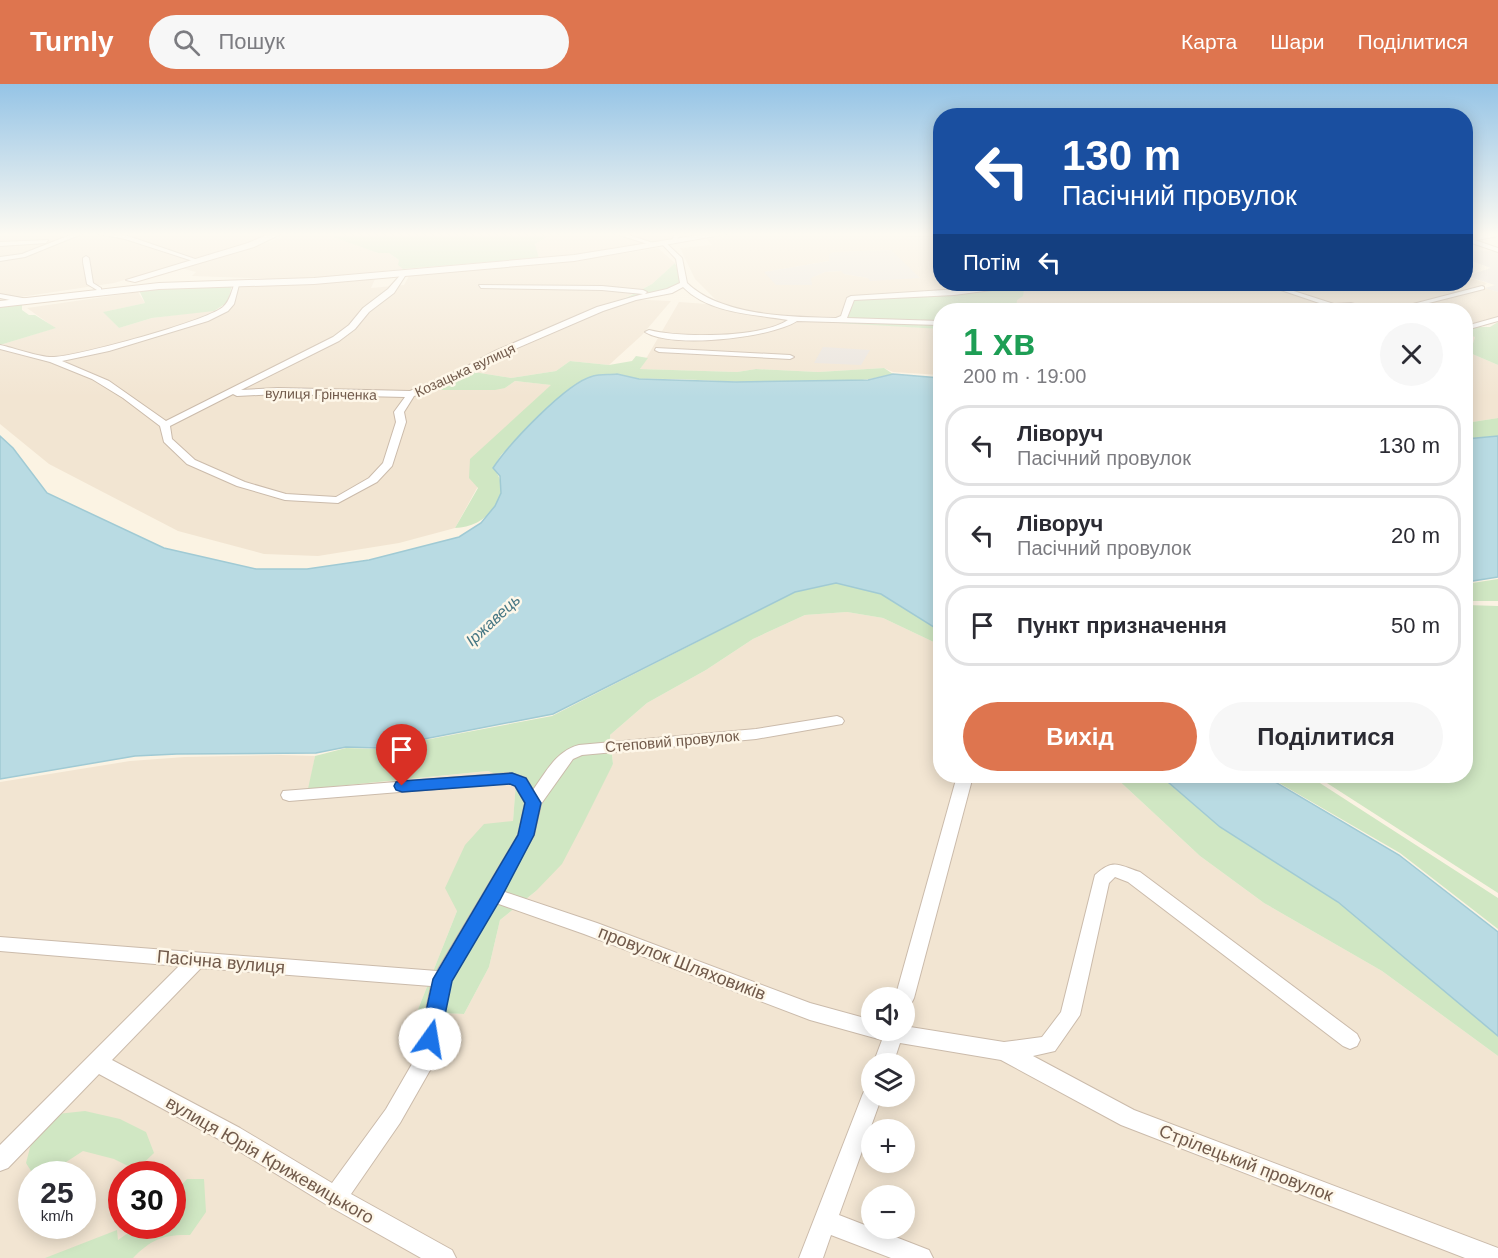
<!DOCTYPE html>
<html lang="uk">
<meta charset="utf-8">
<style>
:root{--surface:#fff;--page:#f7f7f7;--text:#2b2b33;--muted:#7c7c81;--line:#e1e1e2;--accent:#de754f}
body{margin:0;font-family:Arial,sans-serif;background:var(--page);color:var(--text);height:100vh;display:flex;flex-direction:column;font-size:22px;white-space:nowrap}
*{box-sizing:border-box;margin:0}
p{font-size:20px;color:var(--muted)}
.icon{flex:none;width:33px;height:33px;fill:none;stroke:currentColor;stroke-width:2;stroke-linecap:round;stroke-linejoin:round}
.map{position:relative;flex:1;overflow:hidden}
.side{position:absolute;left:933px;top:219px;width:540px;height:480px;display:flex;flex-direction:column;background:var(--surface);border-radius:24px;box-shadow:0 3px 15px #0003}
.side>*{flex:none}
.top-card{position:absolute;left:933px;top:24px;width:540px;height:183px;border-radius:24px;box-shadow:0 3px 15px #0003;background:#1a4fa0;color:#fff;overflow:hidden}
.tools{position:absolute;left:861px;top:903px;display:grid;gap:12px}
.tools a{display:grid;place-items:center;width:54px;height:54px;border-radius:50%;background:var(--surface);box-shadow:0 3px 15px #0003;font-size:30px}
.speed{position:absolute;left:18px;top:1077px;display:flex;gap:12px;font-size:30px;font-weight:700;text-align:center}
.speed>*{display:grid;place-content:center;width:78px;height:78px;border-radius:50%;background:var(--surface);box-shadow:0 3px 15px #0003;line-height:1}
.speed small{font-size:15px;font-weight:400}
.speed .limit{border:9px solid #d22;background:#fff;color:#111}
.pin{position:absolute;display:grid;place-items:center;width:51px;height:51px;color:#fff;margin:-62px -26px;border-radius:50% 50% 50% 0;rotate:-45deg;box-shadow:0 0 6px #0007}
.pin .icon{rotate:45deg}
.me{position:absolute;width:66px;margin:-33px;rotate:13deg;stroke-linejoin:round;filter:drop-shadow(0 0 4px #0008)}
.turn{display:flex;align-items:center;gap:21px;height:126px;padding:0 30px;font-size:27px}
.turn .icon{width:78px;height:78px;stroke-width:2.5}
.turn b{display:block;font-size:42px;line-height:51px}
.then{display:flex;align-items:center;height:57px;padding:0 30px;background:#0003;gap:12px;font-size:22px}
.round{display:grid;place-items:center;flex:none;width:63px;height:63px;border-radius:32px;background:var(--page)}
.head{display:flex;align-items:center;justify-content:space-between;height:102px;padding:0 30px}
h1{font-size:36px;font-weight:600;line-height:45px;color:#1e9e55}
.primary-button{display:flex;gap:12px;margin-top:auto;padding:12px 30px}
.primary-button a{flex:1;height:69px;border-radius:36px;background:var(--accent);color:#fff;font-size:24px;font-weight:600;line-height:69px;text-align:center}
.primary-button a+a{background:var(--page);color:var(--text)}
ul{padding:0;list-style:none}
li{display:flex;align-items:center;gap:18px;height:81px;margin:0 12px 9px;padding:0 18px;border:3px solid var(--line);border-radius:24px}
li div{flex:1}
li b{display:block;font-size:22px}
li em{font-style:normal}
header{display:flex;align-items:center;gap:36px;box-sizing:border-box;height:84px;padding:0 30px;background:var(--accent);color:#fff}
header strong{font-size:28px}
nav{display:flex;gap:33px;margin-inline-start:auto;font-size:21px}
.search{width:420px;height:54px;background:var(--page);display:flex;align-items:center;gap:15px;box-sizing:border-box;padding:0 21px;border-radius:33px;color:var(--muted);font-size:22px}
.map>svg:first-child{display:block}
.residential{fill:#f2e5d2;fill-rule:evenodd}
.industrial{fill:#eae4de}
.green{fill:#d0e7c3}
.water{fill:#b9dbe3;stroke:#a0cad4;stroke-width:1.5}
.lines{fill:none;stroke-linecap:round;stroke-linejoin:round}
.street-casing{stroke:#cbbbab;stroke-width:2}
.secondary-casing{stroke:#d0bdab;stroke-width:2}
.street{fill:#fff;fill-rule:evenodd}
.secondary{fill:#fff;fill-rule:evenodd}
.route{fill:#1a73e8;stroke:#114b97;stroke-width:1.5}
.labels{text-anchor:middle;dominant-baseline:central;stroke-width:5;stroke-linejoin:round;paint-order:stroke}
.far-street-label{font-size:14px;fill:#715a4b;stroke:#fef7e9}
.street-label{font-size:15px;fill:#715a4b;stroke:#fef7e9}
.water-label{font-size:16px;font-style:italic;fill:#467784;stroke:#fef7e9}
.near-street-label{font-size:18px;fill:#715a4b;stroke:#fef7e9}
</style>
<header>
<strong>Turnly</strong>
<div class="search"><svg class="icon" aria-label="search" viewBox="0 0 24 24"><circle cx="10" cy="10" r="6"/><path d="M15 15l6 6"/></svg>Пошук</div>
<nav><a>Карта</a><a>Шари</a><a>Поділитися</a></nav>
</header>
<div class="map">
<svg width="1498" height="1174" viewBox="0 0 1498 1174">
<rect width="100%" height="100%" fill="#fbf3e3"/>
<g class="residential">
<path d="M 0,149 L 273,149 L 245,161 L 114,199 L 0,216 Z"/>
<path d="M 288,149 L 347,149 L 334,153 L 378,169 L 389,169 L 399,176 L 399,181 L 403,185 L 315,194 L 273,195 L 192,192 L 196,188 L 181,184 L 270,158 Z"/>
<path d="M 595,149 L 699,149 L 632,164 L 539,174 L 535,160 L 549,152 Z"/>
<path d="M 754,150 L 940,151 L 940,200 L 1466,200 L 1466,193 L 1487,199 L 1483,203 L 1498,208 L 1498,234 L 1466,241 L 1466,226 L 1016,226 L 1017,221 L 1002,203 L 847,215 L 838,238 L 940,245 L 940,291 L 893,288 L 884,284 L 818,288 L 756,285 L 737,288 L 640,285 L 679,218 L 721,221 L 695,195 L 680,164 L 712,161 L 706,154 ZM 891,166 L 868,194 L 844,190 L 842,187 L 825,188 L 810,194 L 765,188 L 829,177 L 834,168 Z"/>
<path d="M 658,164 L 675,179 L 652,200 L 623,215 L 671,217 L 642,251 L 609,281 L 570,277 L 556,287 L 511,294 L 461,286 L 505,304 L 515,297 L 552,301 L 515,335 L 455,444 L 399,459 L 318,472 L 264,470 L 178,447 L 49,380 L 0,340 L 0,261 L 55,244 L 27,224 L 138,208 L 145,219 L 104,228 L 119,244 L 152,234 L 231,224 L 238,201 L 312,200 L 375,195 L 371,204 L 404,201 L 409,192 L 600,173 Z"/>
<path d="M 1466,251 L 1475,253 L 1470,269 L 1498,281 L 1498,334 L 1466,339 Z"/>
<path d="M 847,528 L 883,534 L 940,561 L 940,692 L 1114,692 L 1200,772 L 1264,819 L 1382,887 L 1498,972 L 1498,1174 L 0,1174 L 0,698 L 130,677 L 185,673 L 281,671 L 315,672 L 309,705 L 488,687 L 516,698 L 513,738 L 457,827 L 417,928 L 464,930 L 489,883 L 500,836 L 536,807 L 613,680 L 610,651 L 647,619 L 706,586 L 753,555 L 805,531 ZM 872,914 L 904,914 L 904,946 L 872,946 ZM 872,980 L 904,980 L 904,1012 L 872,1012 ZM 872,1046 L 904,1046 L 904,1078 L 872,1078 ZM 32,1090 L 82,1090 L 82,1142 L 32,1142 ZM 122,1090 L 172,1090 L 172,1142 L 122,1142 ZM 872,1112 L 904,1112 L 904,1144 L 872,1144 Z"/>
</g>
<g class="industrial">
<path d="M 891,166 L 920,194 L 870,197 L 868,194 L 844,190 L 841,187 L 825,188 L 811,194 L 812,201 L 776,201 L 764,188 L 829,177 L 829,170 L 834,168 Z"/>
<path d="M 1466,166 L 1498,167 L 1498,208 L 1485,204 L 1495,201 L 1466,192 L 1491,184 L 1466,175 L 1466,171 L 1469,170 Z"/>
<path d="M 823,263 L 870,266 L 861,281 L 814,279 Z"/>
</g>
<g class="green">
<path d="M 347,149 L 595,149 L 549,152 L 535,160 L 539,174 L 403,185 L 398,181 L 399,176 L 389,169 L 378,169 L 333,153 Z"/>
<path d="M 675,179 L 680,193 L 679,202 L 665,207 L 622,216 L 652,200 Z"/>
<path d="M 232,200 L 228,218 L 214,227 L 152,234 L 119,244 L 103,228 L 145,219 L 139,206 Z"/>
<path d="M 1020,200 L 1024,206 L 1023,212 L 1017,216 L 1016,226 L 940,226 L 940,245 L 838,239 L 850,212 L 1002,203 Z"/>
<path d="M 22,220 L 22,226 L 29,231 L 35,231 L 56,244 L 0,261 L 0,223 Z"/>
<path d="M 1498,238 L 1498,281 L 1470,269 L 1475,253 L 1466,251 L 1466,246 L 1476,243 L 1490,243 Z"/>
<path d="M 636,272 L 648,274 L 640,285 L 737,288 L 756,285 L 818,288 L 884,284 L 893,290 C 815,310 719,293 639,295 L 617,290 L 571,305 L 551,321 L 501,371 L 493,384 C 517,411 485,444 455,444 L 478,404 L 469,394 L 470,375 L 551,301 L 515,297 L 505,304 L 495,306 L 415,306 L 461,286 L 511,294 L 556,287 L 570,277 L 609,281 L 632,277 Z"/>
<path d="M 1498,334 L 1498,352 L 1466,355 L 1466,339 Z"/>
<path d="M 1498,495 L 1498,517 L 1466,517 L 1466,500 Z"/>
<path d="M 836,499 L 881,510 L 940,547 L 940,561 L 883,534 L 847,528 L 805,531 L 753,555 L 706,586 L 647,619 L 610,651 L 613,680 L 583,740 L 562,780 L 536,807 L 500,836 L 489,883 L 464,930 L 417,928 L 457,827 L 445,804 L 465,761 L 484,740 L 513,737 L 516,698 L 488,687 L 308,705 L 315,672 L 346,664 L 377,665 L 552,632 L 795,508 Z"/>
<path d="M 1466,521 L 1498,522 L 1498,809 L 1316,692 L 1466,692 Z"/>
<path d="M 1114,692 L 1161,692 L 1220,743 L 1338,818 L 1498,952 L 1498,972 L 1382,887 L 1264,819 L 1200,772 Z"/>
<path d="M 1267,692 L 1309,692 L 1498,814 L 1498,845 L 1400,769 Z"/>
<path d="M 85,1027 L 120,1035 L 146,1048 L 154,1069 L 136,1086 L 114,1075 L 83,1067 L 63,1080 L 50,1090 L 33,1090 L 26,1079 L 32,1056 L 57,1030 Z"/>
<path d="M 187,1095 L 204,1095 L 206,1128 L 190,1151 C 165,1150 151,1155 133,1174 L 45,1174 L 117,1146 L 118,1156 L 138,1142 L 172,1142 L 173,1110 Z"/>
</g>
<g class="water">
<path d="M 617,290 L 639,295 L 736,298 L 868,296 L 893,290 L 940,294 L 940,547 L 881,510 L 836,499 L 795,508 L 553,630 L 378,664 L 346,663 L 316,669 L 177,670 L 135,672 L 0,695 L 0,352 L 13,364 L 47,409 L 164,464 L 256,485 L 307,485 L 369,476 L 459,453 L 481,439 L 495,422 L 501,409 L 500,392 L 493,384 C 509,360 566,299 593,292 C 600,290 610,291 617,290 Z"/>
<path d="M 1498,352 L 1498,493 L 1466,498 L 1466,355 Z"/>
<path d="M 1161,692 L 1265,692 L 1399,771 L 1498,848 L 1498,952 L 1338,818 L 1220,743 Z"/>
</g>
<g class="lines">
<defs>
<g id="street">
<path d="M 75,149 L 84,149 L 25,173 L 0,177 L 0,173 L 22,170 Z"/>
<path d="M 93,149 L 128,152 L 201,177 L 196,178 L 125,155 Z"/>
<path d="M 613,149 L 623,149 L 659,161 L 654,162 Z"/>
<path d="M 675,149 L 681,149 L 675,159 L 672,157 Z"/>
<path d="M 1466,153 L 1498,164 L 1498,168 L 1466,157 Z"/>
<path d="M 48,156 L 46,159 L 0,162 L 0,158 Z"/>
<path d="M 665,158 L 682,174 L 687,199 C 721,232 791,233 836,234 L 841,232 L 847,214 L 851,212 L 1037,200 L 954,211 L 854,216 L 847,234 L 940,237 L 940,241 L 797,237 C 771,254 671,265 645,248 L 649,246 C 681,254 760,254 788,236 C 753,230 710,230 683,203 L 672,209 L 636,216 L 603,227 L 501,271 L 466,290 L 414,312 L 404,328 L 406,338 L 392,382 L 377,398 L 338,419 L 285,416 L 237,402 L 187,380 L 164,358 L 160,342 L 123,314 L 92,295 L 50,278 L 0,265 L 0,261 C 14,264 41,274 54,273 C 81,271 204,238 223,223 C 230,217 232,206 235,198 L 240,197 L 234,220 L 228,227 L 208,237 L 109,267 L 62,277 L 109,297 L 166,337 L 333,253 L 349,241 L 363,224 L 388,205 L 404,187 L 407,189 L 394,209 L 369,228 L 355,245 L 339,257 L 241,306 L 278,304 L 410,307 L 460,286 L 495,267 L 597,223 L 643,210 L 602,206 L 481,204 L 479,201 L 602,202 L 643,206 L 647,208 L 645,210 L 667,205 L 680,199 L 676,175 L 662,160 ZM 233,310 L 237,312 L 278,310 L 405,313 L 394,328 L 396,338 L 383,379 L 369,394 L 336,413 L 286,410 L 245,398 L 195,376 L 172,355 L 170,342 Z"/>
<path d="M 86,172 L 89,174 L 93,199 L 101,204 L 101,206 L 97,206 L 87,200 L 83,178 L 83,174 Z"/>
<path d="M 1263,200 L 1272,200 L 1334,220 L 1351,219 L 1375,226 L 1364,226 L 1351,223 L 1334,224 Z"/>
<path d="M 1482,202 L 1484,203 L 1484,205 L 1401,226 L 1390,226 Z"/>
<path d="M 0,210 L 28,215 L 29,217 L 25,219 L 0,214 Z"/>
<path d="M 1498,233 L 1498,237 L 1466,246 L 1466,242 Z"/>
<path d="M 656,264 L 790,271 L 794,273 L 790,275 L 659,268 L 655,266 Z"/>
<path d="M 837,632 L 842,634 L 844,637 L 842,640 L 756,655 L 582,671 L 573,675 L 541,720 L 534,751 L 502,807 L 597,839 L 810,919 L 872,936 L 872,946 L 904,946 L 904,942 L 1004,958 L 1042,953 L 1061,928 L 1095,791 C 1114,774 1118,781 1140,788 L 1357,950 L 1360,956 L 1357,962 L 1350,965 L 1343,962 L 1128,798 L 1115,793 L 1109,799 L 1080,931 L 1055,967 L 1033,972 L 1134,1026 L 1498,1164 L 1498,1174 L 1465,1174 L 1121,1041 L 1001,976 L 900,959 L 893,980 L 873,980 L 882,956 L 810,936 L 584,850 L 496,819 L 451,896 L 433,981 L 400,1039 L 351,1110 L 452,1166 L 456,1174 L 421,1174 L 327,1121 L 224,1058 L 99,990 L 8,1084 L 0,1087 L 0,1061 L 179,882 L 0,867 L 0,853 L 437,887 L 518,751 L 525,719 L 515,702 L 510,699 L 289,717 L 283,715 L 281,711 L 283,707 L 511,689 L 526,694 L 533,706 C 546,688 556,667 579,661 L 756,645 ZM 201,884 L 431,902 L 416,973 L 386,1025 L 332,1099 L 240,1044 L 112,976 Z"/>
<path d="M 957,692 L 973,692 L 914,914 L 911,920 L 904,922 L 904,914 L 895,914 Z"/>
<path d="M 872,1002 L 872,1012 L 882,1012 L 839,1131 L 929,1166 L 933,1174 L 891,1174 L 831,1151 L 823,1174 L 799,1174 L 862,1012 L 865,1005 Z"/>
</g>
<g id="secondary">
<path d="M 271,149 L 283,149 L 254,163 L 135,198 L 126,196 L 248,159 Z"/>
<path d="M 711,149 L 732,149 L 574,177 L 314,200 L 159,205 L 0,223 L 0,217 L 159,199 L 314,194 L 574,171 Z"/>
<path d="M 904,149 L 940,149 L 940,152 L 908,152 Z"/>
<path d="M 1483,149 L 1498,149 L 1498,152 L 1466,158 L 1466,152 Z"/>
</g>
</defs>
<use href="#street" class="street-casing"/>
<use href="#secondary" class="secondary-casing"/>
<use href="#street" class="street"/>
<use href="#secondary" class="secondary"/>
</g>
<linearGradient id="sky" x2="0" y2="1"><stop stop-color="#95c4e6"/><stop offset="0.48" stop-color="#fdfaf2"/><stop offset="1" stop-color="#fdfaf2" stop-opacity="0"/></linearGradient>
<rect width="1498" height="313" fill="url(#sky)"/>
<path class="route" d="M 512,689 L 526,694 L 541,719 L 534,751 L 500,816 L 452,897 L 440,955 L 437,961 L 430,964 L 423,961 L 420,955 L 433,895 L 518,751 L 525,719 L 515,702 L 510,700 L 402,708 L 396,706 L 394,702 L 396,698 L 402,697 Z"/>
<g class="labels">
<g class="far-street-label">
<text transform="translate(465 286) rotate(-25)">Козацька вулиця</text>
<text transform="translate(321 310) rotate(1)">вулиця Грінченка</text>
</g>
<g class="street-label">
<text transform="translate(672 657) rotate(-5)">Степовий провулок</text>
</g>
<g class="water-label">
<text transform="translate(493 536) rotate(-43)">Іржавець</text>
</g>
<g class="near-street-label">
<text transform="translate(221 878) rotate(5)">Пасічна вулиця</text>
<text transform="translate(682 879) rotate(21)">провулок Шляховиків</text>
<text transform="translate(270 1076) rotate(30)">вулиця Юрія Крижевицького</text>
<text transform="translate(1246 1079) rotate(21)">Стрілецький провулок</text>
</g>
</g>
</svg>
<div class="tools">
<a><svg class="icon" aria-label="sound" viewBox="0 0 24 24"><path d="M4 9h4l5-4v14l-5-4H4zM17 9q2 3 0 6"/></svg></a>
<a><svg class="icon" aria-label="layers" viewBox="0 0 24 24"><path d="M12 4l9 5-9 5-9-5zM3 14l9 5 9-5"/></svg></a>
<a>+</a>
<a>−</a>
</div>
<div class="speed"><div>25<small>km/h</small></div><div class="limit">30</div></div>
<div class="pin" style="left:402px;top:702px;background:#d93025"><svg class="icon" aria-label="arrive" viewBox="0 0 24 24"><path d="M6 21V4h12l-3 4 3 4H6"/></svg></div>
<svg class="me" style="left:430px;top:955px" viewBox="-20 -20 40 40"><circle r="19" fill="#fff"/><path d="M0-13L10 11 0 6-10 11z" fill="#1a73e8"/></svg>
<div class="top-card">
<div class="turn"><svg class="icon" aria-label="left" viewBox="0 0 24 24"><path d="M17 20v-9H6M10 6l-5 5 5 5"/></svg><div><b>130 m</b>Пасічний провулок</div></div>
<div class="then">Потім<svg class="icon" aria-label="left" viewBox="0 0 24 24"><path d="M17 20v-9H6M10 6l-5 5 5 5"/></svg></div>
</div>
<section class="side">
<div class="head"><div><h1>1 хв</h1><p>200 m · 19:00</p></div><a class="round"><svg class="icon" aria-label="close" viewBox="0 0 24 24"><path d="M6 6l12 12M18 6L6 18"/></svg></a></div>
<ul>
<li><svg class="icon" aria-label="left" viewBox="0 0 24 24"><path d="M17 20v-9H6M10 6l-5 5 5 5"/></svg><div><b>Ліворуч</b><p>Пасічний провулок</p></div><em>130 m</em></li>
<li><svg class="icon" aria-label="left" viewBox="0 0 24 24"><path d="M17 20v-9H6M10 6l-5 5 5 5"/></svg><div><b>Ліворуч</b><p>Пасічний провулок</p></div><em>20 m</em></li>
<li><svg class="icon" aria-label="arrive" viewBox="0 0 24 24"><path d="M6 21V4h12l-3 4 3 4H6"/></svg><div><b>Пункт призначення</b></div><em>50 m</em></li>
</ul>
<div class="primary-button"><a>Вихід</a><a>Поділитися</a></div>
</section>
</div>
